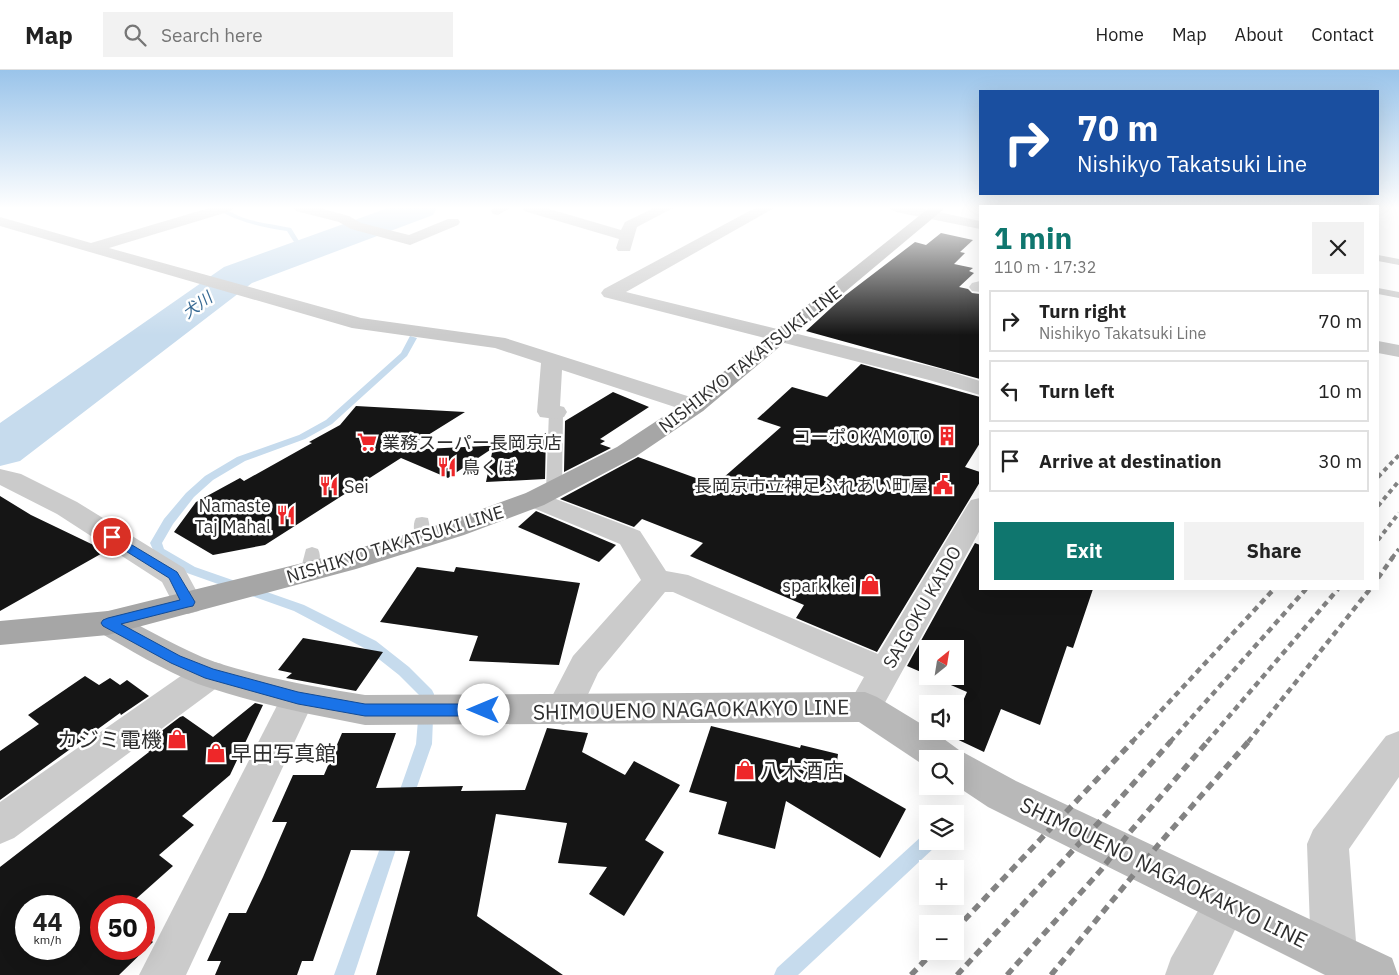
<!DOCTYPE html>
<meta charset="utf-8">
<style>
:root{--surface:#fff;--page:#f2f2f2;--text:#222;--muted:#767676;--line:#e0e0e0;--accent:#0f766e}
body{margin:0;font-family:"IBM Plex Sans","Noto Sans JP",sans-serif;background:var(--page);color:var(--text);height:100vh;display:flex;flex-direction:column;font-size:19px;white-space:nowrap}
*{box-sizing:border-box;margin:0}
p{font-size:16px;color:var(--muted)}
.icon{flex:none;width:28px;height:28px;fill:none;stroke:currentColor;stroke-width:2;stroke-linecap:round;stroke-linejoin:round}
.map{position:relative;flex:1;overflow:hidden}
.sheet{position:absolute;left:979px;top:135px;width:400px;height:385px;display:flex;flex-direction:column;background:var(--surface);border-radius:0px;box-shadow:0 5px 20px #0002}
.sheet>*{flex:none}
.hud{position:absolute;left:979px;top:20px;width:400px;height:105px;border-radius:0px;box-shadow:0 5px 20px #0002;background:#1a4fa0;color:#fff;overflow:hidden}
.needle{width:32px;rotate:30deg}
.buttons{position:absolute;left:919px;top:570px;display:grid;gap:10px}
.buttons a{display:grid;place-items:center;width:45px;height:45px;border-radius:0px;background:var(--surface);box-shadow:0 5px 20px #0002;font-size:25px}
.speed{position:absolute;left:15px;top:825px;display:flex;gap:10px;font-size:25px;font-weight:700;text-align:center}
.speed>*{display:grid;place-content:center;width:65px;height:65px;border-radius:50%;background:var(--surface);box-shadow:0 5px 20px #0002;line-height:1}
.speed small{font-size:12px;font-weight:400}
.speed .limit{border:8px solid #d22;background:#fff;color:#111}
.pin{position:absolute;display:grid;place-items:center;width:42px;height:42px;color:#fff;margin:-21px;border:2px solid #fff;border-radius:50%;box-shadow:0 1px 5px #0007}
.me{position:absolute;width:55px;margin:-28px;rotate:270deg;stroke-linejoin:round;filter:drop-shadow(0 0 4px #0008)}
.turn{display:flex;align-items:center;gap:18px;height:105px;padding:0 15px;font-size:22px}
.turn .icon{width:65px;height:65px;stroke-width:2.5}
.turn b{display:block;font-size:35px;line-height:42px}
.round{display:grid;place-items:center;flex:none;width:52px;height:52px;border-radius:0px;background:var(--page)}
.overview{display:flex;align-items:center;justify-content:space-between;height:85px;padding:0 15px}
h1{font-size:30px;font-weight:700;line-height:38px;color:var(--accent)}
.action{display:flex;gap:10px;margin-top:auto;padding:10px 15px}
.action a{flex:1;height:58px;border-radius:0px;background:var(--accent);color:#fff;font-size:20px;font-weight:700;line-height:58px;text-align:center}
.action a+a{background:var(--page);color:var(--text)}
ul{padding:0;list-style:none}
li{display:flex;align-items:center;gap:15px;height:62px;margin:0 10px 8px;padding:0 5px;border:2px solid var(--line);border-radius:0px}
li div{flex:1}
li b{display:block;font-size:19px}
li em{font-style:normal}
header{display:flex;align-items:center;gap:30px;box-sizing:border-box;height:70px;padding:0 25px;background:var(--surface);border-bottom:1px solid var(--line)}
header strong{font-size:24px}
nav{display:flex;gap:28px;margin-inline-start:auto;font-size:18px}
.search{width:350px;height:45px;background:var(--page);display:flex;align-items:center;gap:12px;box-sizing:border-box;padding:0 18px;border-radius:0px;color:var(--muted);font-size:19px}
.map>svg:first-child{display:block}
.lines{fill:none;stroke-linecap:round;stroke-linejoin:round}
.stream{fill:#c6dbed;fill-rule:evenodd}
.river{fill:#c6dbed;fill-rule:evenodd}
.building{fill:#151515;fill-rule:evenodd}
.service{fill:#cbcbcb;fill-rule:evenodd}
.minor{fill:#cbcbcb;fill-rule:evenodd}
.secondary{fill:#b8b8b8;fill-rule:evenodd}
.primary{fill:#a6a6a6;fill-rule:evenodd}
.rail-far2{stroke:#838383;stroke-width:4;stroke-dasharray:4.5 4;stroke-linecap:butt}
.rail-far1{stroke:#838383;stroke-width:4.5;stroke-dasharray:6 4.5;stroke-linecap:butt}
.rail{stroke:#838383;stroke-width:5.5;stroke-dasharray:8 5.5;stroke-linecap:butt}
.route{fill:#1a73e8;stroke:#114b97}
.labels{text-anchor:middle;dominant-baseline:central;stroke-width:5;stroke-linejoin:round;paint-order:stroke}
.far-water-label{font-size:16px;font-style:italic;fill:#386a94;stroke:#fff}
.street-label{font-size:18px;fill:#2e2e2e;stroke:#fff}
.poi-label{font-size:18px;fill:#2e2e2e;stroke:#fff;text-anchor:end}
.near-street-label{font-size:21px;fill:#2e2e2e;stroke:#fff}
.near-poi-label{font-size:21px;fill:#2e2e2e;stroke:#fff;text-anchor:start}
</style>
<header>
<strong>Map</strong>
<div class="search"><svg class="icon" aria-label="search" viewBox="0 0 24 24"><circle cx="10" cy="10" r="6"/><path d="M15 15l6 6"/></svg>Search here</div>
<nav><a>Home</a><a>Map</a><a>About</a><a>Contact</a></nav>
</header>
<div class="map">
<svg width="1399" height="905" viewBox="0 0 1399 905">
<rect width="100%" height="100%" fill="#fff"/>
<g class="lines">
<g class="stream">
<path d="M 215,138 C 226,138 232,143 241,147 C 257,153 274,154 291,158 L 299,171 L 294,172 L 287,161 C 262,157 237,152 215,138 Z"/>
<path d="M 410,266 L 417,268 L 407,286 L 332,354 L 305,369 L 245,391 L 213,410 L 194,427 L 173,454 L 162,473 L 164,479 L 195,497 L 304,535 L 376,571 L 409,597 L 432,620 L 434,624 L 432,674 L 412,731 L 410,736 L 404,738 L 398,736 L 396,731 L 416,674 L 420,626 L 399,605 L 366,579 L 294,541 L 187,503 L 155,484 L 150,473 L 164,449 L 186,423 L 205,406 L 237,387 L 299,365 L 326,350 L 401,283 Z"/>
<path d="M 392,759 L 398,761 L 400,767 L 354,905 L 334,905 L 384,767 L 386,761 Z"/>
<path d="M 928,764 L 928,771 L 937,771 L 935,777 L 798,905 L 774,905 L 777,898 L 923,765 Z"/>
</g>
<path class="river" d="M 388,138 L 437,138 L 433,145 L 252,213 L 20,391 L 0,396 L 0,353 L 224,197 Z"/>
</g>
<g class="building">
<path d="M 941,163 L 973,170 L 960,182 L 965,183 L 954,194 L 973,198 L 969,201 L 974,203 L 959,217 L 968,219 L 972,223 L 980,224 L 980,309 L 806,261 L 843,227 L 915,172 L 926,175 Z"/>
<path d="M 861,294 L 980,327 L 980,373 L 965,397 L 980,402 L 980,412 L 877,582 L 796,548 L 804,535 L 690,486 L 703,473 L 642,449 L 634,457 L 560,429 L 638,387 L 715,415 L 781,357 L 757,349 L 792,317 L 827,327 Z"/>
<path d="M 613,322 L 649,337 L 600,369 L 605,371 L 600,374 L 611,378 L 564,402 L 565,351 Z"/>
<path d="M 356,336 L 465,342 L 404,380 L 527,374 L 546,363 L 545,409 L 486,412 L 493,378 L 448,408 L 401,388 L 265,475 L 213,485 L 174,462 L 196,432 L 240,408 L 244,411 L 312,373 L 309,372 L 340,355 Z"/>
<path d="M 0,426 L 31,445 L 106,481 L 0,541 Z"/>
<path d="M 536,441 L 616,475 L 599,492 L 518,457 Z"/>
<path d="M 975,473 L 980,475 L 980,519 L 1093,519 L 1073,578 L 1067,576 L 1040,655 L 1001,639 L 984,682 L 948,665 L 950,661 L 955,661 L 955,649 L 967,622 L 930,606 L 955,606 L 955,579 L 928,579 L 928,605 L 907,596 Z"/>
<path d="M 417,497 L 454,502 L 456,497 L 580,513 L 559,595 L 469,591 L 478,566 L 380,552 Z"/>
<path d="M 303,568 L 383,582 L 356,621 L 286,608 L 292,603 L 278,600 Z"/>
<path d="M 85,606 L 99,615 L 110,608 L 120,615 L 127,610 L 149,626 L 121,645 L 120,643 L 0,730 L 0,681 L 39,654 L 28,645 Z"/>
<path d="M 255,633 L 263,635 L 230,705 L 182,746 L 194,755 L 159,785 L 173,796 L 128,836 L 101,836 L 101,879 L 144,879 L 144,864 L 153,872 L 119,905 L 0,905 L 0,797 L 149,682 L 143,675 L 180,647 L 183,646 L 213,667 ZM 26,836 L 69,836 L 69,879 L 26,879 Z"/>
<path d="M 711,656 L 800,678 L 801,675 L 838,684 L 836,699 L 906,739 L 880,788 L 786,731 L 775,779 L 718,764 L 727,732 L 689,722 Z"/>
<path d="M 547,658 L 588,663 L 582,682 L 625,705 L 634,691 L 680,715 L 645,770 L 664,782 L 624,846 L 589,824 L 607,797 L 558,793 L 567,753 L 496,744 L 477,846 L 563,905 L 376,905 L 410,781 L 351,780 L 313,891 L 302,891 L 297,905 L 215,905 L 221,891 L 207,891 L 229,843 L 246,843 L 263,807 L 287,752 L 272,752 L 293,705 L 324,705 L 342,663 L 396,663 L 376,718 L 463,716 L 461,721 L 525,720 Z"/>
</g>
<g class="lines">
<g class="service">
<path d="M 1378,185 L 1399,189 L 1399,195 L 1378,191 Z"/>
<path d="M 1378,218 L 1399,222 L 1399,228 L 1378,224 Z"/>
<path d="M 556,338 L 563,342 L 562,420 L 559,423 L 549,423 L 546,420 L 549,342 Z"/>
<path d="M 422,447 L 428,448 L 432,468 L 430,472 L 424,473 L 418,472 C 414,466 412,454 416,448 Z"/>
<path d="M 312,477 L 318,479 C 322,486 319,499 315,506 L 309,508 L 303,506 L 300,502 L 306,479 Z"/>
</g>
<g class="minor">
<path d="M 209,138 L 233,138 L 231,141 L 109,178 L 361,248 L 505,268 L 703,331 L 706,336 L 703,341 L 695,343 L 687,341 L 562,300 L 560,336 L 564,337 L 567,342 L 564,347 L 556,349 L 540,347 L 537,342 L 541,293 L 495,278 L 352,258 L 0,156 L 0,147 L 91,173 Z"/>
<path d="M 294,138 L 320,138 L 349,146 L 361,153 L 409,165 L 448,149 L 458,149 L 460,152 L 458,155 L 410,175 L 351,159 L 339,152 L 296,141 Z"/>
<path d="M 493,138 L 510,138 L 498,145 L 493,144 L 491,141 Z"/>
<path d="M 522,138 L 546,138 L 621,160 L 625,152 L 654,138 L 673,138 L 637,157 L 630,181 L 618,181 L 616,178 L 619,169 L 524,141 Z"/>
<path d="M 755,138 L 774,138 L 626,222 L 945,300 L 980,311 L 980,325 L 929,310 L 604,227 L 601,223 L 604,219 Z"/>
<path d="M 889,138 L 920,138 L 980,151 L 980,159 L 896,142 Z"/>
<path d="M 980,211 L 980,222 L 972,221 L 969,217 L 972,213 Z"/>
<path d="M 1378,271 L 1399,275 L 1399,287 L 1378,283 Z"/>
<path d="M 0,399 L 21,404 L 77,432 L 184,498 L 203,533 L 199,541 L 188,544 L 177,541 L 162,512 L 57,444 L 0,415 Z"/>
<path d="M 535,421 L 640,461 L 666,501 L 688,505 L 878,584 L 967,436 L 971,430 L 980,428 L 980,460 L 877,647 L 865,652 L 853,647 L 847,637 L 864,607 L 673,522 L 665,522 L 598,603 L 576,650 L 563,655 L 550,650 L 545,640 L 573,586 L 641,510 L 620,474 L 526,435 L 522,429 L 526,423 Z"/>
<path d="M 210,591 L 222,594 L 227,604 L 222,614 L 14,768 L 0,774 L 0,732 L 198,594 Z"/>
<path d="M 298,614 L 310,618 L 315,628 L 186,905 L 139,905 L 286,618 Z"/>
<path d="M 1399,661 L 1399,707 L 1349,779 L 1357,885 L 1350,901 C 1339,905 1329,905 1318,901 L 1311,885 L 1307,774 L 1313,760 L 1386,666 Z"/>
<path d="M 1226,811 L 1241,818 L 1248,833 L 1213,905 L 1165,905 L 1171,888 L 1211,818 Z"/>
</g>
<path class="secondary" d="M 108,541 L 119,545 C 151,561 182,580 215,592 C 264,608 315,617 365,625 L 865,622 L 877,627 L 928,658 L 928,661 L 933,661 L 959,680 L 1016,711 L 1392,888 L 1398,905 L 1325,905 L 988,737 L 955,715 L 955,689 L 928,689 L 928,698 L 859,652 L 365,655 C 309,644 252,633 198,614 C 163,600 130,580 97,561 L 92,553 L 97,545 Z"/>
<path class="primary" d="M 929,138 L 945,138 L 703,341 L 635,387 L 544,435 L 464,465 L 356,499 L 108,565 L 0,575 L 0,551 L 108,541 L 343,483 L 444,453 L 526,423 L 617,377 L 687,331 Z"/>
<g class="rail-far2">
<path d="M 1378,407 L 1399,385"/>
<path d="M 1378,436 L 1399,411"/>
<path d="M 1378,470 L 1399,443"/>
<path d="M 1392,488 L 1399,479"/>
</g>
<g class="rail-far1">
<path d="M 1378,508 L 1393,487"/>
<path d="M 1132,672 L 1274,519"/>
<path d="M 1170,672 L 1306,519"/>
<path d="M 1207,672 L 1338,519"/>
<path d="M 1248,672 L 1370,519"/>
</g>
<g class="rail">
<path d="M 955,860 L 1133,671"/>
<path d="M 911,905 L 934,881"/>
<path d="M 957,905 L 1102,749 L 1171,671"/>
<path d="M 1007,905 L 1101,800 L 1130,762 L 1208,671"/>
<path d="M 1051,905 L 1159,774 L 1249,671"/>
</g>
</g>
<linearGradient id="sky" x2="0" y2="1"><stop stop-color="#9ac4ea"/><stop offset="0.52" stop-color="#fff"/><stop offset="1" stop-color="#fff" stop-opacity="0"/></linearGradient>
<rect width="1399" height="265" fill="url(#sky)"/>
<path class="route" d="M 112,463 L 177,502 L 195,532 L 193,536 L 188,537 L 121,554 L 180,586 L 213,599 L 298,622 L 365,634 L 484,634 L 489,636 L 491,640 L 489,645 L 484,646 L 365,646 L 298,634 L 205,608 L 171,593 L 103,556 L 101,553 L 103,550 L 108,548 L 180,530 L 169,508 L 108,470 L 107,467 L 108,464 Z"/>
<defs>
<symbol id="building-bare" viewBox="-9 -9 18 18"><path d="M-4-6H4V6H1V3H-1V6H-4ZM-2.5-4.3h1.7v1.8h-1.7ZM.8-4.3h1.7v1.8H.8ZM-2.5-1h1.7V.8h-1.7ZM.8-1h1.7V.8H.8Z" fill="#ee2729" stroke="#fff" stroke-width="2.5" paint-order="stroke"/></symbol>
<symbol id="supermarket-bare" viewBox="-9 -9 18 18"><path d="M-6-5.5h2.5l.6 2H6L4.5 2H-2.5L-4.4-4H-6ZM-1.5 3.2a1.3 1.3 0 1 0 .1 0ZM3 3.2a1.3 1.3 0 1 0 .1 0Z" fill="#ee2729" stroke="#fff" stroke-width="2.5" paint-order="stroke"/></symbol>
<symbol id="restaurant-bare" viewBox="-9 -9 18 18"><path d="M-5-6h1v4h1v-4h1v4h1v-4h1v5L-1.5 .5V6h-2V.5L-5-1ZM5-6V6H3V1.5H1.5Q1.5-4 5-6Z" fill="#ee2729" stroke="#fff" stroke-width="2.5" paint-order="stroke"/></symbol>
<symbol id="civic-bare" viewBox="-9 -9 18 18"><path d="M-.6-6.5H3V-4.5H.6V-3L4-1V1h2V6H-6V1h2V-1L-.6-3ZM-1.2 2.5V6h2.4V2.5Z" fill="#ee2729" stroke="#fff" stroke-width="2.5" paint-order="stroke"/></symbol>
<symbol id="shop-bare" viewBox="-9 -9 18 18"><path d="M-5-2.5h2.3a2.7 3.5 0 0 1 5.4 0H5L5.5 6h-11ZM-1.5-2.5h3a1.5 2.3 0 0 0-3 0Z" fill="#ee2729" stroke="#fff" stroke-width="2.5" paint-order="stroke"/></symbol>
</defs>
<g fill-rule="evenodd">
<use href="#building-bare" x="933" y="352" width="28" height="28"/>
<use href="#supermarket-bare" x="353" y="358" width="28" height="28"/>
<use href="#restaurant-bare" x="433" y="383" width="28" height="28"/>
<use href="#civic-bare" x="929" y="401" width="28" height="28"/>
<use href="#restaurant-bare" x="315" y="402" width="28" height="28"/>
<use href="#restaurant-bare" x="272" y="431" width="28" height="28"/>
<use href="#shop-bare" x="856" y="501" width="28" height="28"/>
<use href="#shop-bare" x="163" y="655" width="28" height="28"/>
<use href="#shop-bare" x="202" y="669" width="28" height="28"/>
<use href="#shop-bare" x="731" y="686" width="28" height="28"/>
</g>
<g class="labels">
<g class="far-water-label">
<text transform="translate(197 235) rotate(-36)">犬川</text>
</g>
<g class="street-label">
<text transform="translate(750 289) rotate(-38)">NISHIKYO TAKATSUKI LINE</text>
<text transform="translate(395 474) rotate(-17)">NISHIKYO TAKATSUKI LINE</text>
<text transform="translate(922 537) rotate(-60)">SAIGOKU KAIDO</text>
</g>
<g class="poi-label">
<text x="932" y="366">コーポOKAMOTO</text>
<text x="382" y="372" text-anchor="start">業務スーパー長岡京店</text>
<text x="462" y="397" text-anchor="start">鳥くぼ</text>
<text x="928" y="415">長岡京市立神足ふれあい町屋</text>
<text x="344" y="416" text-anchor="start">Sei</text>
<text x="271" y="435">Namaste<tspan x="271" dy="21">Taj Mahal</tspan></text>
<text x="855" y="515">spark kei</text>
</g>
<g class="near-street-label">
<text transform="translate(691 639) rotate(-1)">SHIMOUENO NAGAOKAKYO LINE</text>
<text transform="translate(1164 802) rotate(26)">SHIMOUENO NAGAOKAKYO LINE</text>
</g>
<g class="near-poi-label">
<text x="162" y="669" text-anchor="end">カジミ電機</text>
<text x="231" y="683">早田写真館</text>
<text x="760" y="700">八木酒店</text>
</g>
</g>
</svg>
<div class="buttons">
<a><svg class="needle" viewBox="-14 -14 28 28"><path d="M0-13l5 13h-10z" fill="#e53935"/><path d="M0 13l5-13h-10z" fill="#767676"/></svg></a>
<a><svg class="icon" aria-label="sound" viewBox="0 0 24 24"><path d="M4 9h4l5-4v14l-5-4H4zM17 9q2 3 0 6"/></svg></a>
<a><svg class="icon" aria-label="search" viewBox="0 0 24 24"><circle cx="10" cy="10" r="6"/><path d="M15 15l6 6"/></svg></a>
<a><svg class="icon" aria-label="layers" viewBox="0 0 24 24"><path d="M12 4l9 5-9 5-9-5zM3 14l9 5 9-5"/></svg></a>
<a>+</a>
<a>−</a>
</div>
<div class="speed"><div>44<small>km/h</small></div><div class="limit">50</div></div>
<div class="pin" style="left:112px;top:467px;background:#d93025"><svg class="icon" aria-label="arrive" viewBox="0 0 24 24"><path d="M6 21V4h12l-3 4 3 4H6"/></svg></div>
<svg class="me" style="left:484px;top:640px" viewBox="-20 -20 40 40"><circle r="19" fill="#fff"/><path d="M0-13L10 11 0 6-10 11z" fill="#1a73e8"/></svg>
<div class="hud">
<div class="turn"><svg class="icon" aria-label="right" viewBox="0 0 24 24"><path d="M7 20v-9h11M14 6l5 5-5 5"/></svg><div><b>70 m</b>Nishikyo Takatsuki Line</div></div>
</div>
<section class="sheet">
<div class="overview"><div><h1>1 min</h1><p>110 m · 17:32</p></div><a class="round"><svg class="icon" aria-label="close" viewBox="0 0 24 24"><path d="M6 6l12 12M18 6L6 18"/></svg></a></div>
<ul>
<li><svg class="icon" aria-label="right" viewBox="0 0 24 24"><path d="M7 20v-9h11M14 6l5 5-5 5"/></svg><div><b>Turn right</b><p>Nishikyo Takatsuki Line</p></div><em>70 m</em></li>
<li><svg class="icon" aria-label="left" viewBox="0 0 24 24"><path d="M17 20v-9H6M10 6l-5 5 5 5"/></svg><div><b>Turn left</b></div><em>10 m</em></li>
<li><svg class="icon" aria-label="arrive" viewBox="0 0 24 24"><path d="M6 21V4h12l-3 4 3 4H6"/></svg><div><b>Arrive at destination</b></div><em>30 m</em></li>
</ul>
<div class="action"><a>Exit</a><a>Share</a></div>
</section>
</div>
